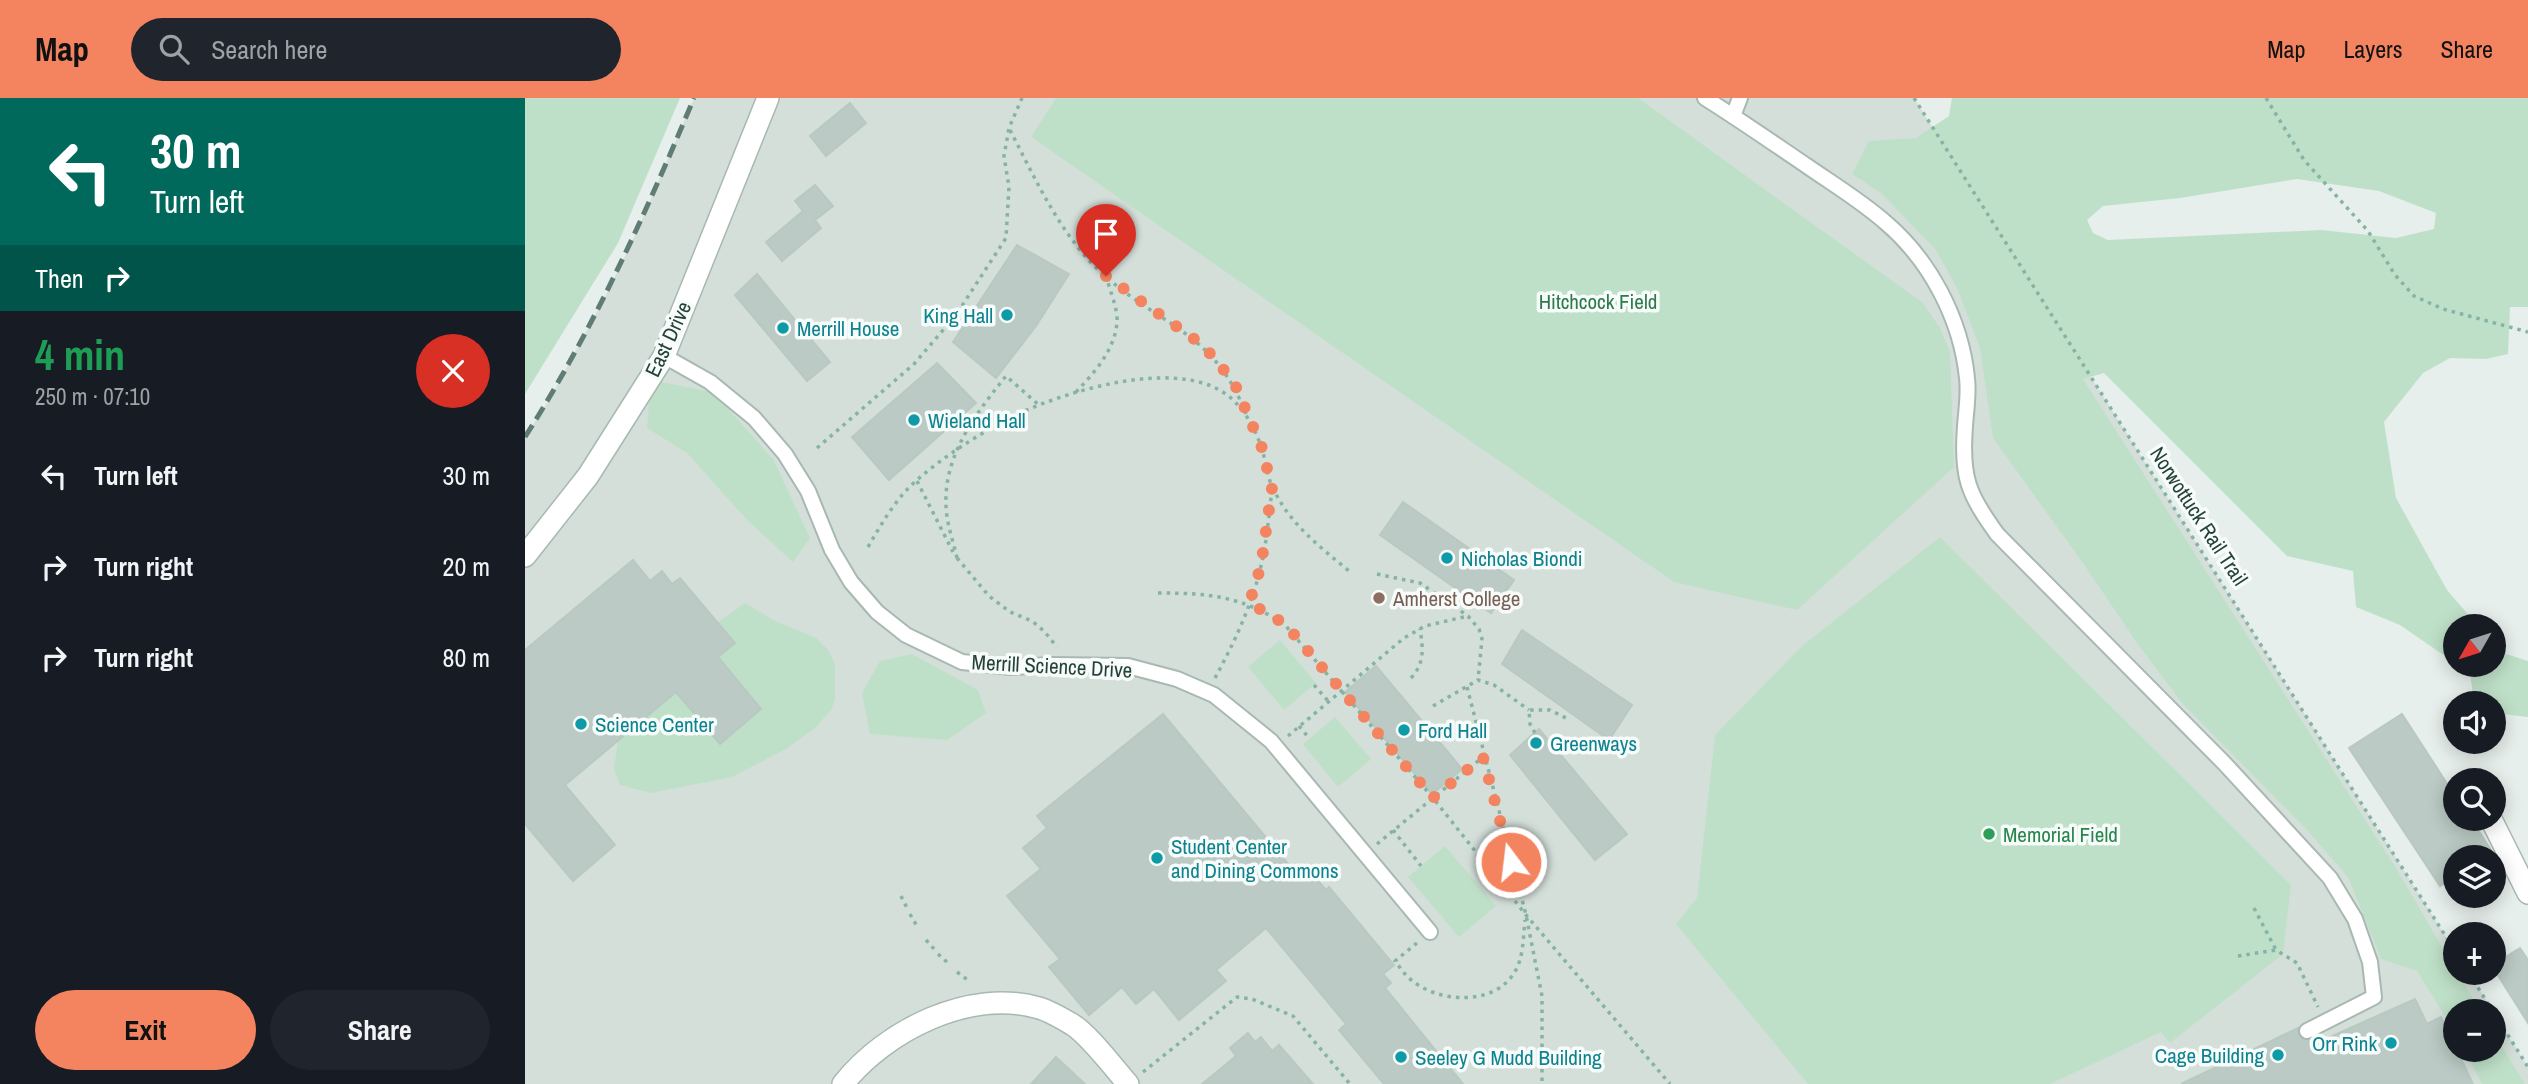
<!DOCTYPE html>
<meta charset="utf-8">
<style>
:root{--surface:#171b24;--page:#20242c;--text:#f1f3f6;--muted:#9ea1a6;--accent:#f4845f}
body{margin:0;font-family:"Archivo Narrow",sans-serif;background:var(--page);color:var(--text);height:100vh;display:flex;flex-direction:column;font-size:26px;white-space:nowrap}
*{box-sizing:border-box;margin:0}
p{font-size:23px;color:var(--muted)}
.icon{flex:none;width:38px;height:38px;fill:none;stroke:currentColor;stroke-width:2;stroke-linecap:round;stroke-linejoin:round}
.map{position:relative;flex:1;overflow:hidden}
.drawer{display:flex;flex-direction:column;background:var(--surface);width:525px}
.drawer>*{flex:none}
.hud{background:#00695c;color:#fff;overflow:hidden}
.needle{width:46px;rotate:231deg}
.tools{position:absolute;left:1918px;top:516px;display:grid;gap:14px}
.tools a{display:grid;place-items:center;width:63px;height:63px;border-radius:50%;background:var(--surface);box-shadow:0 4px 18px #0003;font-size:35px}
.pin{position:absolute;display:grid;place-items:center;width:60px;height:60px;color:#fff;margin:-72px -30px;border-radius:50% 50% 50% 0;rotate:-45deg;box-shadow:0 0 7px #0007}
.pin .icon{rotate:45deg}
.me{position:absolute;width:77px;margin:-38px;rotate:345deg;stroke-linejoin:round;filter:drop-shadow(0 0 5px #0008)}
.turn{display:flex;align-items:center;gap:24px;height:147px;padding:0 35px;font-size:32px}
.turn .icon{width:91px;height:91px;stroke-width:2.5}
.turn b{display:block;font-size:49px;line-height:60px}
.then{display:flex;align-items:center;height:66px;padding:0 35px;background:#0003;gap:14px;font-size:26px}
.round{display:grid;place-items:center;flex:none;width:74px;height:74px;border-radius:37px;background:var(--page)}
.head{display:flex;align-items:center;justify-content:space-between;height:119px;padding:0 35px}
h1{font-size:42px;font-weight:700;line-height:52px;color:#1e9e55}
.button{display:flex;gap:14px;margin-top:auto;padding:14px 35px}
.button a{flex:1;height:80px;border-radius:42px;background:var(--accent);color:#111;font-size:28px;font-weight:700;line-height:80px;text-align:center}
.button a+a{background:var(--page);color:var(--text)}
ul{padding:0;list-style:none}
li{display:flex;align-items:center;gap:21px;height:91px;padding:0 35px}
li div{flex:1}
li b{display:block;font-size:26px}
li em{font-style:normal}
header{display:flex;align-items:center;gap:42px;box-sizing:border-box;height:98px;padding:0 35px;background:var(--accent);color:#111}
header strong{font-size:33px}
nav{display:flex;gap:38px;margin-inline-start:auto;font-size:24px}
.search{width:490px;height:63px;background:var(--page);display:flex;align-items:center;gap:18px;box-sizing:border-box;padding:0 24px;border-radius:38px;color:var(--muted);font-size:26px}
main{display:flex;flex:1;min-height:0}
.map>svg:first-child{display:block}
.built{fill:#d4dfda}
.green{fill:#bfe0c8;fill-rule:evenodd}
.building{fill:#bbcac4;stroke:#b8c9c2;stroke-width:2}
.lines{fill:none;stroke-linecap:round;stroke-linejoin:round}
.service-casing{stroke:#a8b8b2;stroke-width:18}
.minor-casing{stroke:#a8b8b2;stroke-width:24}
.path{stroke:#86b3a5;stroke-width:3.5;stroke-dasharray:3.5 5;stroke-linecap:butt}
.service{stroke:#fff;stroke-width:14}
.minor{stroke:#fff;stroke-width:21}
.rail{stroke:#5f7d75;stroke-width:5;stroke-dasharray:14 7;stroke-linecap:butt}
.route{stroke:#f4845f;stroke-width:12;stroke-dasharray:0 21.6}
.culture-dot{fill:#0f9aa8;stroke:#f7fbf9;stroke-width:2.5}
.education-dot{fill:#8d6e63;stroke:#f7fbf9;stroke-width:2.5}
.leisure-dot{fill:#2e9e5b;stroke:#f7fbf9;stroke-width:2.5}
.labels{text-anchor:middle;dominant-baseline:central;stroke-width:7;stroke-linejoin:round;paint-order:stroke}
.park-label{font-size:21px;fill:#2d7a4b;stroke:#f7fbf9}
.culture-label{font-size:21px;fill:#0d838f;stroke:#f7fbf9;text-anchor:start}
.street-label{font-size:21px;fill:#24423a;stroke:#f7fbf9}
.education-label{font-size:21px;fill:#785e54;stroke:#f7fbf9;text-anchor:start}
.leisure-label{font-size:21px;fill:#27864d;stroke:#f7fbf9;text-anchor:start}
</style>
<header>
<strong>Map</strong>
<div class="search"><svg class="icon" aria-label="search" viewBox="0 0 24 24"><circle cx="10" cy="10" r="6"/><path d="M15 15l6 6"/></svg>Search here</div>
<nav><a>Map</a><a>Layers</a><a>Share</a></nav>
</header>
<main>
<section class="drawer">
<div class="hud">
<div class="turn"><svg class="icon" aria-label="left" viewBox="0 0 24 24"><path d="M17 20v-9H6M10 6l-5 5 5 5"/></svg><div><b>30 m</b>Turn left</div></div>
<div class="then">Then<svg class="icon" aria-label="right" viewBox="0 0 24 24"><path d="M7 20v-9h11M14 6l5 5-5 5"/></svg></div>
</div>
<div class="head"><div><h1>4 min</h1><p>250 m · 07:10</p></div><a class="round" style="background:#d93025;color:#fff"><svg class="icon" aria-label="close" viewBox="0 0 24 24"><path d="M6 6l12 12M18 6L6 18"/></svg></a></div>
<ul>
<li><svg class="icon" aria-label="left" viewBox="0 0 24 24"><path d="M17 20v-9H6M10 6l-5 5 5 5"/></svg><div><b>Turn left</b></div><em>30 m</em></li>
<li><svg class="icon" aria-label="right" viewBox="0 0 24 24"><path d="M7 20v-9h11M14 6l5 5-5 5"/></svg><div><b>Turn right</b></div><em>20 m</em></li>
<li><svg class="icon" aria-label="right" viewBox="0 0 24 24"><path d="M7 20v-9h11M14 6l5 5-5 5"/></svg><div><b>Turn right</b></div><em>80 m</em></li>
</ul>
<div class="button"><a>Exit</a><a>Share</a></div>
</section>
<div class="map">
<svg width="2003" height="986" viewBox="0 0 2003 986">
<rect width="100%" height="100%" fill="#e6efeb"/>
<path class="built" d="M 169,0 L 1389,0 L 1930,853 L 1930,875 L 1944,875 L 1968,913 L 1930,914 L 1930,952 L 1969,952 L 1969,915 L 2003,969 L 2003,986 L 0,986 L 0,339 L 24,302 L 82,195 L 113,131 Z"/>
<g class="green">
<path d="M 0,0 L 155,0 L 93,145 L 0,296 Z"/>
<path d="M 531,0 L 1113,0 L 1398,205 L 1415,230 L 1425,254 L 1429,369 L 1272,512 L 1149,484 L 506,39 Z"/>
<path d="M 1427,0 L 2003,0 L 2003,209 L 1985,209 L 1983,256 L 1961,261 L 1925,260 L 1898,275 L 1859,324 L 1871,400 L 1922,492 L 1953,528 L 1930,528 L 1930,565 L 1875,527 L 1831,509 L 1828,473 L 1762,458 L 1579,275 L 1558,281 L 1871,770 L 1930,871 L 1930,875 L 1933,875 L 1955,913 L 1930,914 L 1930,934 L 1892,873 L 1856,861 L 1823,779 L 1783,733 L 1657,605 L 1612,545 L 1560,468 L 1468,340 L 1455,250 L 1432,190 L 1411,152 L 1356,95 L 1327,76 L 1344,43 L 1391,40 L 1424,18 ZM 1772,81 L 1854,93 L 1911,115 L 1909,131 L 1871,140 L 1796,132 L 1583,142 L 1568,135 L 1562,122 L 1578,108 L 1655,100 Z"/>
<path d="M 136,284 L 188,294 L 248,361 L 285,440 L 268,464 L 223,423 L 162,355 L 122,330 L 124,303 Z"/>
<path d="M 1415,439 L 1766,787 L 1758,856 L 1645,945 L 1636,934 L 1525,986 L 1283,986 L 1151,826 L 1172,800 L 1190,637 L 1277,548 Z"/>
<path d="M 220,505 L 248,522 L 291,540 L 303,552 L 310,566 L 310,602 L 306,612 L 290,630 L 261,651 L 207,679 L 126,695 L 95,687 L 89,670 L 93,642 L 151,594 L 194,645 L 236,611 L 193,559 L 210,545 L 193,524 Z"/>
<path d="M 755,542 L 791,585 L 759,612 L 723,569 Z"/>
<path d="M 1969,547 L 1975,554 L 2003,563 L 2003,619 L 1969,615 L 1969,606 L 1949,605 L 1945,575 L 1934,567 L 1969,567 Z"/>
<path d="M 387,556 L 453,592 L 461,615 L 422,642 L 345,636 L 337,595 L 355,563 Z"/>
<path d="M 810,619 L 846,661 L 813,689 L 778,646 Z"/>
<path d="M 920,748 L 971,808 L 934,839 L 883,779 Z"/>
<path d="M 1969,936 L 2000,986 L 1957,986 L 1940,952 L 1969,952 Z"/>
</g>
<g class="building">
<path d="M 325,5 L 341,25 L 301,58 L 285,38 Z"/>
<path d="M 290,87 L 308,108 L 290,122 L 296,130 L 257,163 L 241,144 L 278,113 L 270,103 Z"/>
<path d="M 492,147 L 544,176 L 511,228 L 471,280 L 428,244 Z"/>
<path d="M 232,176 L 305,264 L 282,283 L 210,197 Z"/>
<path d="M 412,265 L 451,305 L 364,382 L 327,339 Z"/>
<path d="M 878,404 L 989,482 L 966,515 L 855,437 Z"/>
<path d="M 108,462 L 125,483 L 137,473 L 147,486 L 155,480 L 210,545 L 193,559 L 236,611 L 195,646 L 151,594 L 40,687 L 90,747 L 48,783 L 0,726 L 0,552 Z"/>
<path d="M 997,532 L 1107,607 L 1084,642 L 977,566 Z"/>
<path d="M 851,568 L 937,671 L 907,696 L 820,594 Z"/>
<path d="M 638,616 L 769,773 L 773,769 L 783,782 L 788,777 L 801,792 L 804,789 L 869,867 L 858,876 L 866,885 L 860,890 L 938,986 L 859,986 L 814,932 L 821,926 L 741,830 L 691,872 L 701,883 L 654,922 L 629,891 L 611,906 L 597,889 L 564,917 L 524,869 L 535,861 L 482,798 L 516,771 L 498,750 L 522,730 L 512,718 Z"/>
<path d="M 1877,616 L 1930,698 L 1930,721 L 1946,721 L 1971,760 L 1930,760 L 1930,778 L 1915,788 L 1824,650 Z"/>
<path d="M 1014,631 L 1102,736 L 1070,762 L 985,657 Z"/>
<path d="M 1995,850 L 2003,862 L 2003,925 L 1969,871 L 1969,866 Z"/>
<path d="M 1890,901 L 1902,926 L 1916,919 L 1948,986 L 1656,986 L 1773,930 L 1774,938 L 1783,942 L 1785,948 Z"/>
<path d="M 723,935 L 730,944 L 736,939 L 747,953 L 754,947 L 788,986 L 677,986 L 711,958 L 705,950 Z"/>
<path d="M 531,959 L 560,986 L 506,986 Z"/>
</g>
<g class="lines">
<defs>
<g id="service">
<path d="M 1180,0 C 1215,22 1248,45 1282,68 C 1308,86 1336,103 1360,124 C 1405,162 1436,221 1442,280 C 1444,296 1441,313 1440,328 C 1436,380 1443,395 1472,436 L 1700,666 L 1805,780 L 1830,821 L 1845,864 L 1849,899 L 1782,933"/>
<path d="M 1208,18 L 1215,0"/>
<path d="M 139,258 L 185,284 L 229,320 L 260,356 L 283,393 L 307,452 L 326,484 L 352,514 L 381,537 L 437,564 L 486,569 L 528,567 L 603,568 L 652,581 L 689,597 L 746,643 L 905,834"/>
</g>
<g id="minor">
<path d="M 0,458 L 63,378 L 139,258 L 243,0"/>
<path d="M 1966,721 L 2003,795"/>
<path d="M 318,986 C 361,932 445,890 514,910 C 525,913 538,921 548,927 C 564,937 589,970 603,986"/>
</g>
</defs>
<use href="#service" class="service-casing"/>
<use href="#minor" class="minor-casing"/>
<g class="path">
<path d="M 1389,0 L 1930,853"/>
<path d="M 1741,0 L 1779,62 L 1843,133 L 1870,177 L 1889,198 L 1918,211 L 2003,234"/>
<path d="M 485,32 C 512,84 537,141 582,180 C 641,230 690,236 721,316"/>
<path d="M 551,294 C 569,275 590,252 592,224 C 593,211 585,193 582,181"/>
<path d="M 292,350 L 389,266 L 431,217 L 481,140 L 484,89 L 479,58 L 484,30 L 497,0"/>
<path d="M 392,383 L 428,454"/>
<path d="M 343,449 C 357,425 371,400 393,381 C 422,356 460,332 495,315 C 548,291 665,255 711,305 C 723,317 732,336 737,351 C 741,364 742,380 749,392 C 765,426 795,449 824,473"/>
<path d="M 432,460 C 428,442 421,424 421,406 C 419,357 452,314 481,278 L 515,308"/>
<path d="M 432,460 L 464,498 L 485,514 L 507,523 L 519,533 L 532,549"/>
<path d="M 852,476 L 895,485 L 943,518 L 954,531 L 957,541 L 953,582"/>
<path d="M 633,495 C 684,495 717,498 760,527 L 908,700 L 958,659"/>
<path d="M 690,580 C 709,545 727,507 736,468 C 742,443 744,417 747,391"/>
<path d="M 886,580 C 900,565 898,550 895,531"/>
<path d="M 789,587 L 804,604"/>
<path d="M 942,589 L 1001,817 L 1017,898 L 1017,986"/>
<path d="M 908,608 L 953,582 L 969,587 L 1004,612"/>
<path d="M 774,628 L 784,640"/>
<path d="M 1010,635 L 1005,626 L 1004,612 L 1025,612 L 1045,622"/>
<path d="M 763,638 L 879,540 L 900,528 L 943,518"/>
<path d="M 868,732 L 896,768"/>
<path d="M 852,746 L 908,700 L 1001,817 L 1145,986"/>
<path d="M 376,798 L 383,812"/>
<path d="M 1729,810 L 1751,852"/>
<path d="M 385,816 L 393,830"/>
<path d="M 401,842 L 410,852"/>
<path d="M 892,845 L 870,863 C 875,869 879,876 884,880 C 911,905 968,909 989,875 C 999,860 998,839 1000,822"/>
<path d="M 413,856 L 423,865"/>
<path d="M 1713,858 L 1751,852 L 1772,865 L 1793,909"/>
<path d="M 432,874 L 444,883"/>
<path d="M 1944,875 L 1968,914"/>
<path d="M 1969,915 L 2003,969"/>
<path d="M 618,974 L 712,899 L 727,901 L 768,918 L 825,986"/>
</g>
<use href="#service" class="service"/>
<use href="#minor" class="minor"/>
<path class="rail" d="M 0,339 C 68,232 120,117 169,0"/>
</g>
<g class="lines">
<path class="route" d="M 581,178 L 676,246 L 693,264 L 711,289 L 737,350 L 747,390 L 736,468 L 724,506 L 741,514 L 761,527 L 908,700 L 958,659 L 986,764"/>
</g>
<g class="culture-dot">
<circle cx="482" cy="217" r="7"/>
<circle cx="258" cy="230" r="7"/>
<circle cx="389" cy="322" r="7"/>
<circle cx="922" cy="460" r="7"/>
<circle cx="56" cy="626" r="7"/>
<circle cx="879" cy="632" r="7"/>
<circle cx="1011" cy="645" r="7"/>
<circle cx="632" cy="760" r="7"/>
<circle cx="1866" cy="945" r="7"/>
<circle cx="1753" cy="957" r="7"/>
<circle cx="876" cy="959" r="7"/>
</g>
<circle class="education-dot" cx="854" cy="500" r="7"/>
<circle class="leisure-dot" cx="1464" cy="736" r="7"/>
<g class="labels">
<g class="park-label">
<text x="1073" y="203">Hitchcock Field</text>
</g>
<g class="culture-label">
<text x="468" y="217" text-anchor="end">King Hall</text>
<text x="272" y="230">Merrill House</text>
<text x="403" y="322">Wieland Hall</text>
<text x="936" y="460">Nicholas Biondi</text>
<text x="70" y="626">Science Center</text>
<text x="893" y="632">Ford Hall</text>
<text x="1025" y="645">Greenways</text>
<text x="646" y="748">Student Center<tspan x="646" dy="24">and Dining Commons</tspan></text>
<text x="1852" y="945" text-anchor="end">Orr Rink</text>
<text x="1739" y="957" text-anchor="end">Cage Building</text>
<text x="890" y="959">Seeley G Mudd Building</text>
</g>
<g class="street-label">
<text transform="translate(143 241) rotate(-65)">East Drive</text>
<text transform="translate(1674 418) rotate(57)">Norwottuck Rail Trail</text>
<text transform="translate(527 568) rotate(3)">Merrill Science Drive</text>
</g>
<g class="education-label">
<text x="868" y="500">Amherst College</text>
</g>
<g class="leisure-label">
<text x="1478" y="736">Memorial Field</text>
</g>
</g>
</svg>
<div class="tools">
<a><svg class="needle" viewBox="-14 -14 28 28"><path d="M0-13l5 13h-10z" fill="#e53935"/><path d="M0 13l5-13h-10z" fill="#9ea1a6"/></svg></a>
<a><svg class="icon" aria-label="sound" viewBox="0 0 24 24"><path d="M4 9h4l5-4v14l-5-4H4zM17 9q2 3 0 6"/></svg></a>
<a><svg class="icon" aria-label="search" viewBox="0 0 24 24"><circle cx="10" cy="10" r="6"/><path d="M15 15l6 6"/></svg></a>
<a><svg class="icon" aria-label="layers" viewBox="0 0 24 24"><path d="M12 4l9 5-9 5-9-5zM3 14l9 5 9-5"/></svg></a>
<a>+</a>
<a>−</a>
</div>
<div class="pin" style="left:581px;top:178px;background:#d93025"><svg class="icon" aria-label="arrive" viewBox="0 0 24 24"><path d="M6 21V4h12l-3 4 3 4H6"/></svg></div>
<svg class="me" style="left:986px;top:764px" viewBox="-20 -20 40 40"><circle r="17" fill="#f4845f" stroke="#fff" stroke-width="3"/><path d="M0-11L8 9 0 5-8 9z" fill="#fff"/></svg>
</div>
</main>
